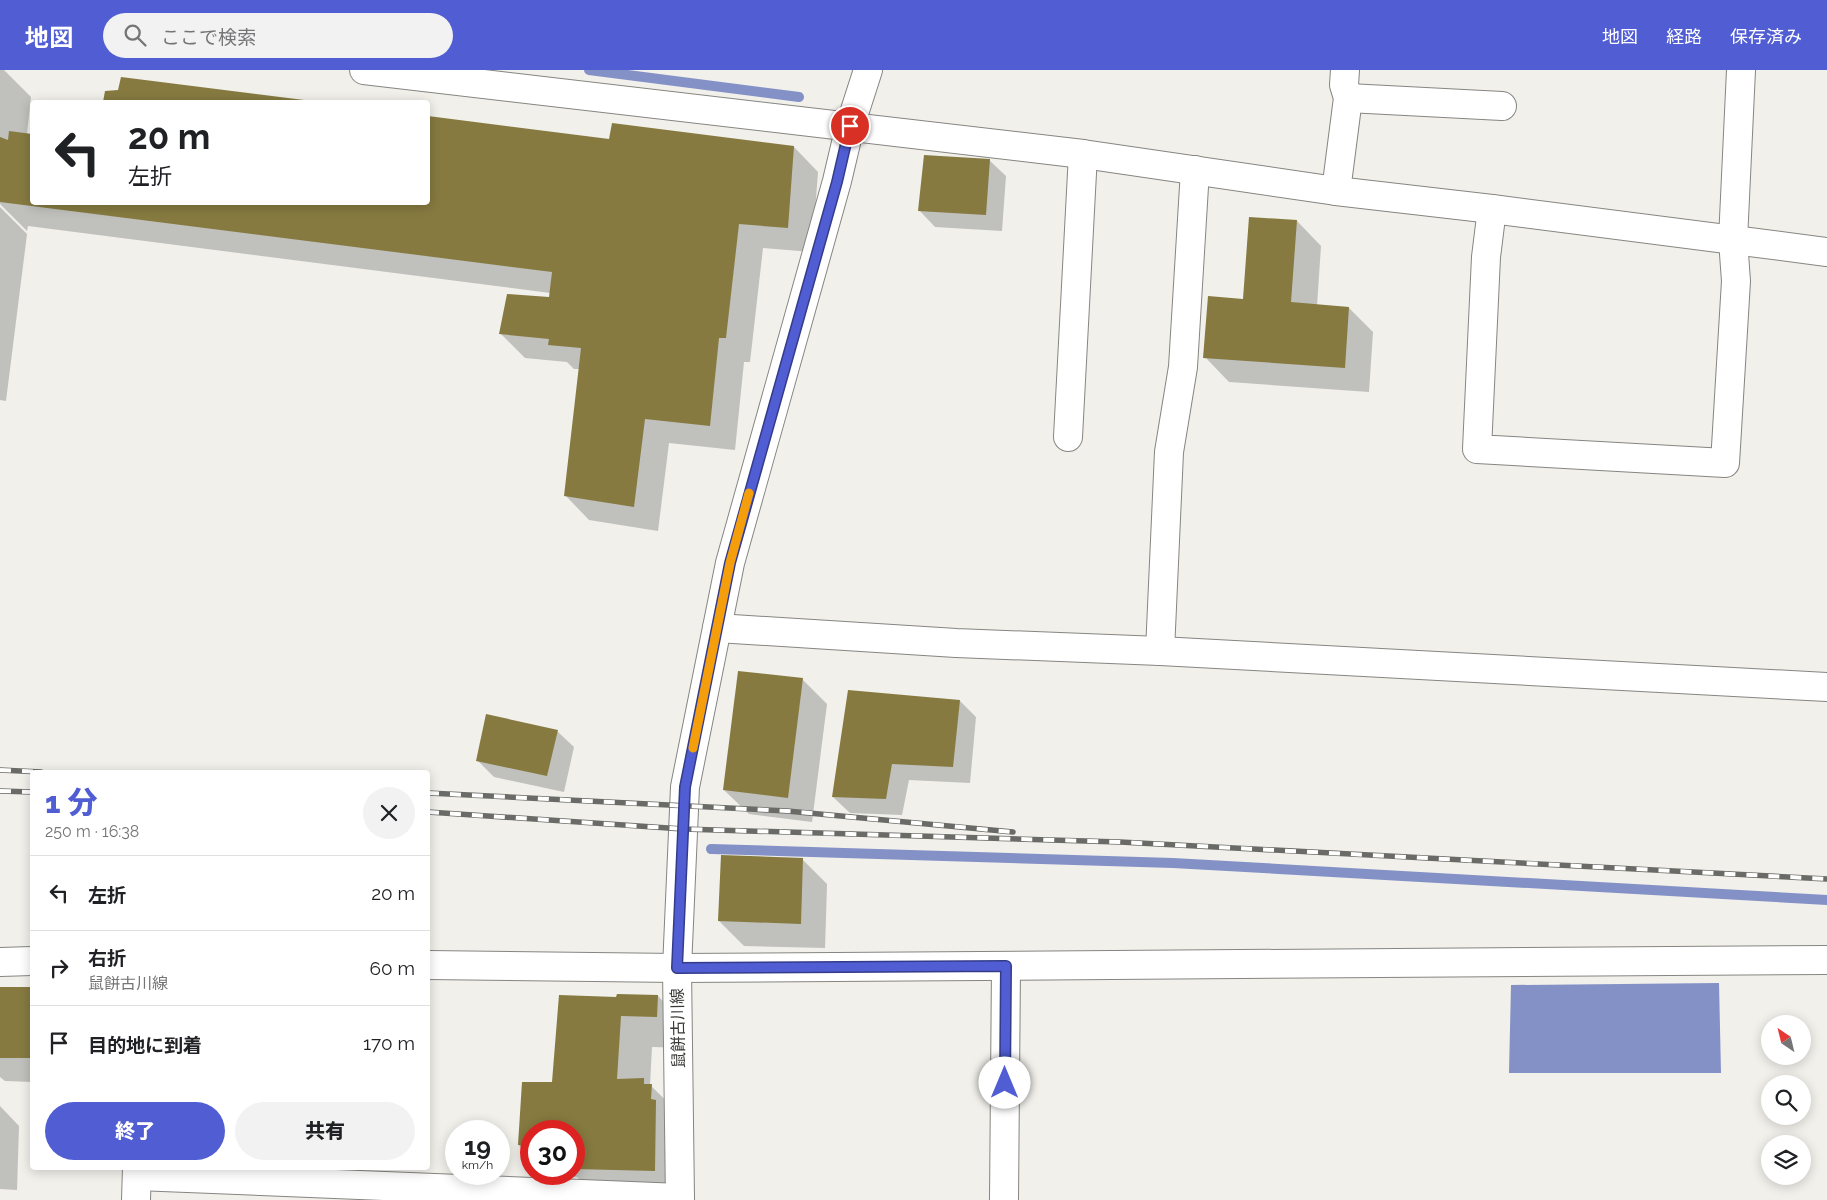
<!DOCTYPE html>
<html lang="ja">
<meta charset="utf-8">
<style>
:root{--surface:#fff;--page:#f2f2f2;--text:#202124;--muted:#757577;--line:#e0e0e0;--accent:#505dd3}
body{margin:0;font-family:Raleway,"Noto Sans JP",sans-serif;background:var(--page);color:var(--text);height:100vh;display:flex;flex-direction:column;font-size:19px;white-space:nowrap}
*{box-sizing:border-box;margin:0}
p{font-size:16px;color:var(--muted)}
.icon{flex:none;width:28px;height:28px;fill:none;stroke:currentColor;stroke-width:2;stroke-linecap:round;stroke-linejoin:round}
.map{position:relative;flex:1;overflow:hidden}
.side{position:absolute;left:30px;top:700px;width:400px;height:400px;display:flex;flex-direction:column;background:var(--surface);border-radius:5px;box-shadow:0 2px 12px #0003}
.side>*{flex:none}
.top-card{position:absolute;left:30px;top:30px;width:400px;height:105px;border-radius:5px;box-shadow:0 2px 12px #0003;background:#fff;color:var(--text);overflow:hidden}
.needle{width:32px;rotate:325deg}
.tools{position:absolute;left:1761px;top:945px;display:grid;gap:10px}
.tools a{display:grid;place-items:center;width:50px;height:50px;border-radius:50%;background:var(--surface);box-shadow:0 2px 12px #0003;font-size:25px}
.speed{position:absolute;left:445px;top:1050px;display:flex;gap:10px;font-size:25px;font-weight:700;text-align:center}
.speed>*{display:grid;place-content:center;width:65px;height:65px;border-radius:50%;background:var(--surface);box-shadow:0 2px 12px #0003;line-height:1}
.speed small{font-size:12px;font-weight:400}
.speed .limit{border:8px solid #d22;background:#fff;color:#111}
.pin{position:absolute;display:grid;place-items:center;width:42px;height:42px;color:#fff;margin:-21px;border:2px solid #fff;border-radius:50%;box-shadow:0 1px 5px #0007}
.me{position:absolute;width:55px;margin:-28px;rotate:0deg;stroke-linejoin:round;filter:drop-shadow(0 0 4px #0008)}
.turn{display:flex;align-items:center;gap:18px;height:105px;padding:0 15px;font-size:22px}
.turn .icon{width:65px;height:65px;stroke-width:2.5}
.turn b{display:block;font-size:35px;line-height:42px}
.round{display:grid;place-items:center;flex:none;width:52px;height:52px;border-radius:26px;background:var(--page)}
.overview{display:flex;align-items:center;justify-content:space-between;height:85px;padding:0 15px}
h1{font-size:30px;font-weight:800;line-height:38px;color:var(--accent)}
.primary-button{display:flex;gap:10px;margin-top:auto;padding:10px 15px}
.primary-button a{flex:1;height:58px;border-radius:30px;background:var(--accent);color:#fff;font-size:20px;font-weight:800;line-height:58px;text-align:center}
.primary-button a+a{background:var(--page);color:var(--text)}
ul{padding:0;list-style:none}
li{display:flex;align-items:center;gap:15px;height:75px;padding:0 15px;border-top:1px solid var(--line)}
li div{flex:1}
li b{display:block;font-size:19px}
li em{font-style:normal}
header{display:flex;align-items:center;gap:30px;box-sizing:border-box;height:70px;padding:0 25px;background:var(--accent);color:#fff}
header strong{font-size:24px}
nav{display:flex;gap:28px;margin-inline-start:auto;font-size:18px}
.search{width:350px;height:45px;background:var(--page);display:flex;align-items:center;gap:12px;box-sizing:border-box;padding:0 18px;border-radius:28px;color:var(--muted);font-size:19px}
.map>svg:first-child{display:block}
.water{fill:#8491c6}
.shadow{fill:#0003}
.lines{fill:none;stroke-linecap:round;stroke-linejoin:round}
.stream{stroke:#8491c6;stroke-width:10}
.building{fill:#867a40}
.minor-casing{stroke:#868581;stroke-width:30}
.major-casing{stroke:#868581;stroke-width:30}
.minor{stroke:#fff;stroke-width:28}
.major{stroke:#fff;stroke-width:28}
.rail-casing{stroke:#6a6a67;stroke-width:5.5}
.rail{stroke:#fff;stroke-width:4;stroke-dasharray:11;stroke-linecap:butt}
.route-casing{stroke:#343c89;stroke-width:12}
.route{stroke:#505dd3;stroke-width:9}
.slow{stroke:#f59e0b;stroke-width:9}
.labels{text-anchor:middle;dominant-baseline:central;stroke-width:5;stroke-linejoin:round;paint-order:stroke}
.street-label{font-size:16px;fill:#393937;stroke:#fff}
</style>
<header>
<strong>地図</strong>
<div class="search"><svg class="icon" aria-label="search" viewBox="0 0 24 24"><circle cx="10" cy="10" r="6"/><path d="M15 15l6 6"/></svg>ここで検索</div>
<nav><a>地図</a><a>経路</a><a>保存済み</a></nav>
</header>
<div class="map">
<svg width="1827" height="1130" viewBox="0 0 1827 1130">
<rect width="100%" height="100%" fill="#f1f0eb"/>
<path class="water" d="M 1719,913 L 1721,1003 L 1509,1003 L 1511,915 Z"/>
<g class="shadow">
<path d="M 0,0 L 4,0 L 31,27 L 27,64 L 32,65 L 32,132 L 428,132 L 428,47 L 610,71 L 794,77 L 818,102 L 812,182 L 763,178 L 750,292 L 744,292 L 735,380 L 669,373 L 658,461 L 589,450 L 565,425 L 580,299 L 574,299 L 567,292 L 525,288 L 500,263 L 550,229 L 550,223 L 28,156 L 27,161 L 0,134 Z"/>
<path d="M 122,8 L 311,32 L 105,32 L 106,22 L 119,21 Z"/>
<path d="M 989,90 L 1006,106 L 1002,161 L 935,157 L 919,140 Z"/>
<path d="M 0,137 L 27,164 L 6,331 L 0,330 Z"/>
<path d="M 1297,151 L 1321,176 L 1317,236 L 1349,238 L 1373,262 L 1369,322 L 1229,312 L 1205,287 Z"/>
<path d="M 802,609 L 827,634 L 812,752 L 749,744 L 724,720 Z"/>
<path d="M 960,631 L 976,647 L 970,713 L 909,710 L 902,745 L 850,743 L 833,727 Z"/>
<path d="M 557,661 L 574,677 L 564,722 L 494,707 L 477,690 Z"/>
<path d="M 803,790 L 827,814 L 825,878 L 744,876 L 719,851 Z"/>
<path d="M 0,918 L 32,918 L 32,1012 L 5,1011 L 0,1007 Z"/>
<path d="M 658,926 L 689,958 L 688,978 L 652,977 L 650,1015 L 683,1047 L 686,1130 L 600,1130 L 577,1107 L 551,1106 L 548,1104 L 574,1104 L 574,1061 L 531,1061 L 531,1087 L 519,1075 L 554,1013 L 617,928 Z"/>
<path d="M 0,1036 L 19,1056 L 17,1120 L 0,1119 Z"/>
</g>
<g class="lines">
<g class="stream">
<path d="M 589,0 L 799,27"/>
<path d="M 711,779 L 1173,793 L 1827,830"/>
</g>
</g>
<g class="building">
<path d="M 121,7 L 312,31 L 312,32 L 103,32 L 105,21 L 118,20 Z"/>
<path d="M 428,46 L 609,69 L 612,53 L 794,76 L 788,158 L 739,154 L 726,268 L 719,268 L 710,356 L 645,349 L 634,437 L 564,426 L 581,278 L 548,275 L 549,269 L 499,264 L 507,224 L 549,227 L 552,202 L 0,132 L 0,67 L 8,70 L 9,61 L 32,64 L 32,132 L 428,132 Z"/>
<path d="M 924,85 L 990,89 L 986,145 L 918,141 Z"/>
<path d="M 1249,147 L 1297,150 L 1291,232 L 1349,237 L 1345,298 L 1203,288 L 1208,226 L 1243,229 Z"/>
<path d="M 738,601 L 803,608 L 788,728 L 723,720 Z"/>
<path d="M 848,620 L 960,630 L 953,697 L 892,694 L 886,729 L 832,727 Z"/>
<path d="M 486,644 L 558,660 L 547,706 L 476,691 Z"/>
<path d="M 721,785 L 803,788 L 801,854 L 718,851 Z"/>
<rect x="0" y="917" width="32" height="71"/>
<path d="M 617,924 L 658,925 L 657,947 L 621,946 L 617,1009 L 644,1008 L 644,1014 L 652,1014 L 651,1029 L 656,1030 L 655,1101 L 574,1099 L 574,1061 L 531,1061 L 531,1076 L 518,1075 L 522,1012 L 552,1012 L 559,925 L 616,927 Z"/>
</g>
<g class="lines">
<defs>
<g id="minor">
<path d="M 364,0 L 1083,84 L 1336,121 L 1492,139 L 1827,182"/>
<path d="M 1348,28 L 1502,36"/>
<path d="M 1336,121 L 1348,28 L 1344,15 L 1345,0"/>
<path d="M 1492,139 L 1486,187 L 1477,379 L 1725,393 L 1736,211 L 1733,170 L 1741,0"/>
<path d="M 1068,367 L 1083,84"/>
<path d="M 717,558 L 956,573 L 1160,581 L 1827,617"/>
<path d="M 1160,581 L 1169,382 L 1183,297 L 1195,100"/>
<path d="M 0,892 L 32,891"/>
<path d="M 428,895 L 677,898 L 1827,890"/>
<path d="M 137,1106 L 680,1128"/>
<path d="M 136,1130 L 137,1098"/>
<path d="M 1004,1130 L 1006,896"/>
</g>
<path id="major" d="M 680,1130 L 677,898 L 685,717 L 730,493 L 837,111 L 850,56 L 868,0"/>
</defs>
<use href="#minor" class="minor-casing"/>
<use href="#major" class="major-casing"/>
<use href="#minor" class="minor"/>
<use href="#major" class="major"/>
<defs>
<g id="rail">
<path d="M 0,700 L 41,702"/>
<path d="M 0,721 L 32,722"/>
<path d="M 428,723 L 787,741 L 1013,762"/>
<path d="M 428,742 L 683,759 L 1120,772 L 1827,809"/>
</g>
</defs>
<use href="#rail" class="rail-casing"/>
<use href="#rail" class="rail"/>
</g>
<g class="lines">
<defs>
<path id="route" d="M 850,56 L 837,112 L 730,493 L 685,717 L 677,898 L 1006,896 L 1005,1013"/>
</defs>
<use href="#route" class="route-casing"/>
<use href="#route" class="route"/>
<path class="slow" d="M 693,678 L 730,493 L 749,423"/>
</g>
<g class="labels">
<g class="street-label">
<text transform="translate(678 958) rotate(-91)">鼠餅古川線</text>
</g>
</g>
</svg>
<div class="tools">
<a><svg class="needle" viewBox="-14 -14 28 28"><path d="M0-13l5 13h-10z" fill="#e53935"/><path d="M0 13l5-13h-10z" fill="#757577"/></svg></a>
<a><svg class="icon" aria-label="search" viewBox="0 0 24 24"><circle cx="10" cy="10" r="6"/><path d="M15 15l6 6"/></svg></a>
<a><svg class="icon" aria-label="layers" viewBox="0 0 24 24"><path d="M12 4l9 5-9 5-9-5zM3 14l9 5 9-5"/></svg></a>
</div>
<div class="speed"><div>19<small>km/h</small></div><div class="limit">30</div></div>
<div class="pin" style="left:850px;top:56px;background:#d93025"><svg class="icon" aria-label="arrive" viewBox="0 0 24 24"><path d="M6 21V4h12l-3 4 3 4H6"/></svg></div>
<svg class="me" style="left:1005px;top:1013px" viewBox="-20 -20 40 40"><circle r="19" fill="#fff"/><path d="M0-13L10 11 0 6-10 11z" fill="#505dd3"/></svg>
<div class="top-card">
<div class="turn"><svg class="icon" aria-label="left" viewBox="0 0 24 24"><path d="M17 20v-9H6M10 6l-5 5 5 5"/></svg><div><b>20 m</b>左折</div></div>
</div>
<section class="side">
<div class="overview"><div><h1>1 分</h1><p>250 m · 16:38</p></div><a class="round"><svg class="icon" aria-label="close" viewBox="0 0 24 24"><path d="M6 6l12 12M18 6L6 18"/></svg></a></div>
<ul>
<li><svg class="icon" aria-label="left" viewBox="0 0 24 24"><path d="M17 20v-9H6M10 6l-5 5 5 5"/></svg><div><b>左折</b></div><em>20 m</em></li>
<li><svg class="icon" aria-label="right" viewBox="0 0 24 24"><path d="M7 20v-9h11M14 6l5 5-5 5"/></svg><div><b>右折</b><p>鼠餅古川線</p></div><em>60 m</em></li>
<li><svg class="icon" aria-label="arrive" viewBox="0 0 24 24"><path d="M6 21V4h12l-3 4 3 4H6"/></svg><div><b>目的地に到着</b></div><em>170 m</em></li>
</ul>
<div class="primary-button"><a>終了</a><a>共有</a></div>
</section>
</div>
